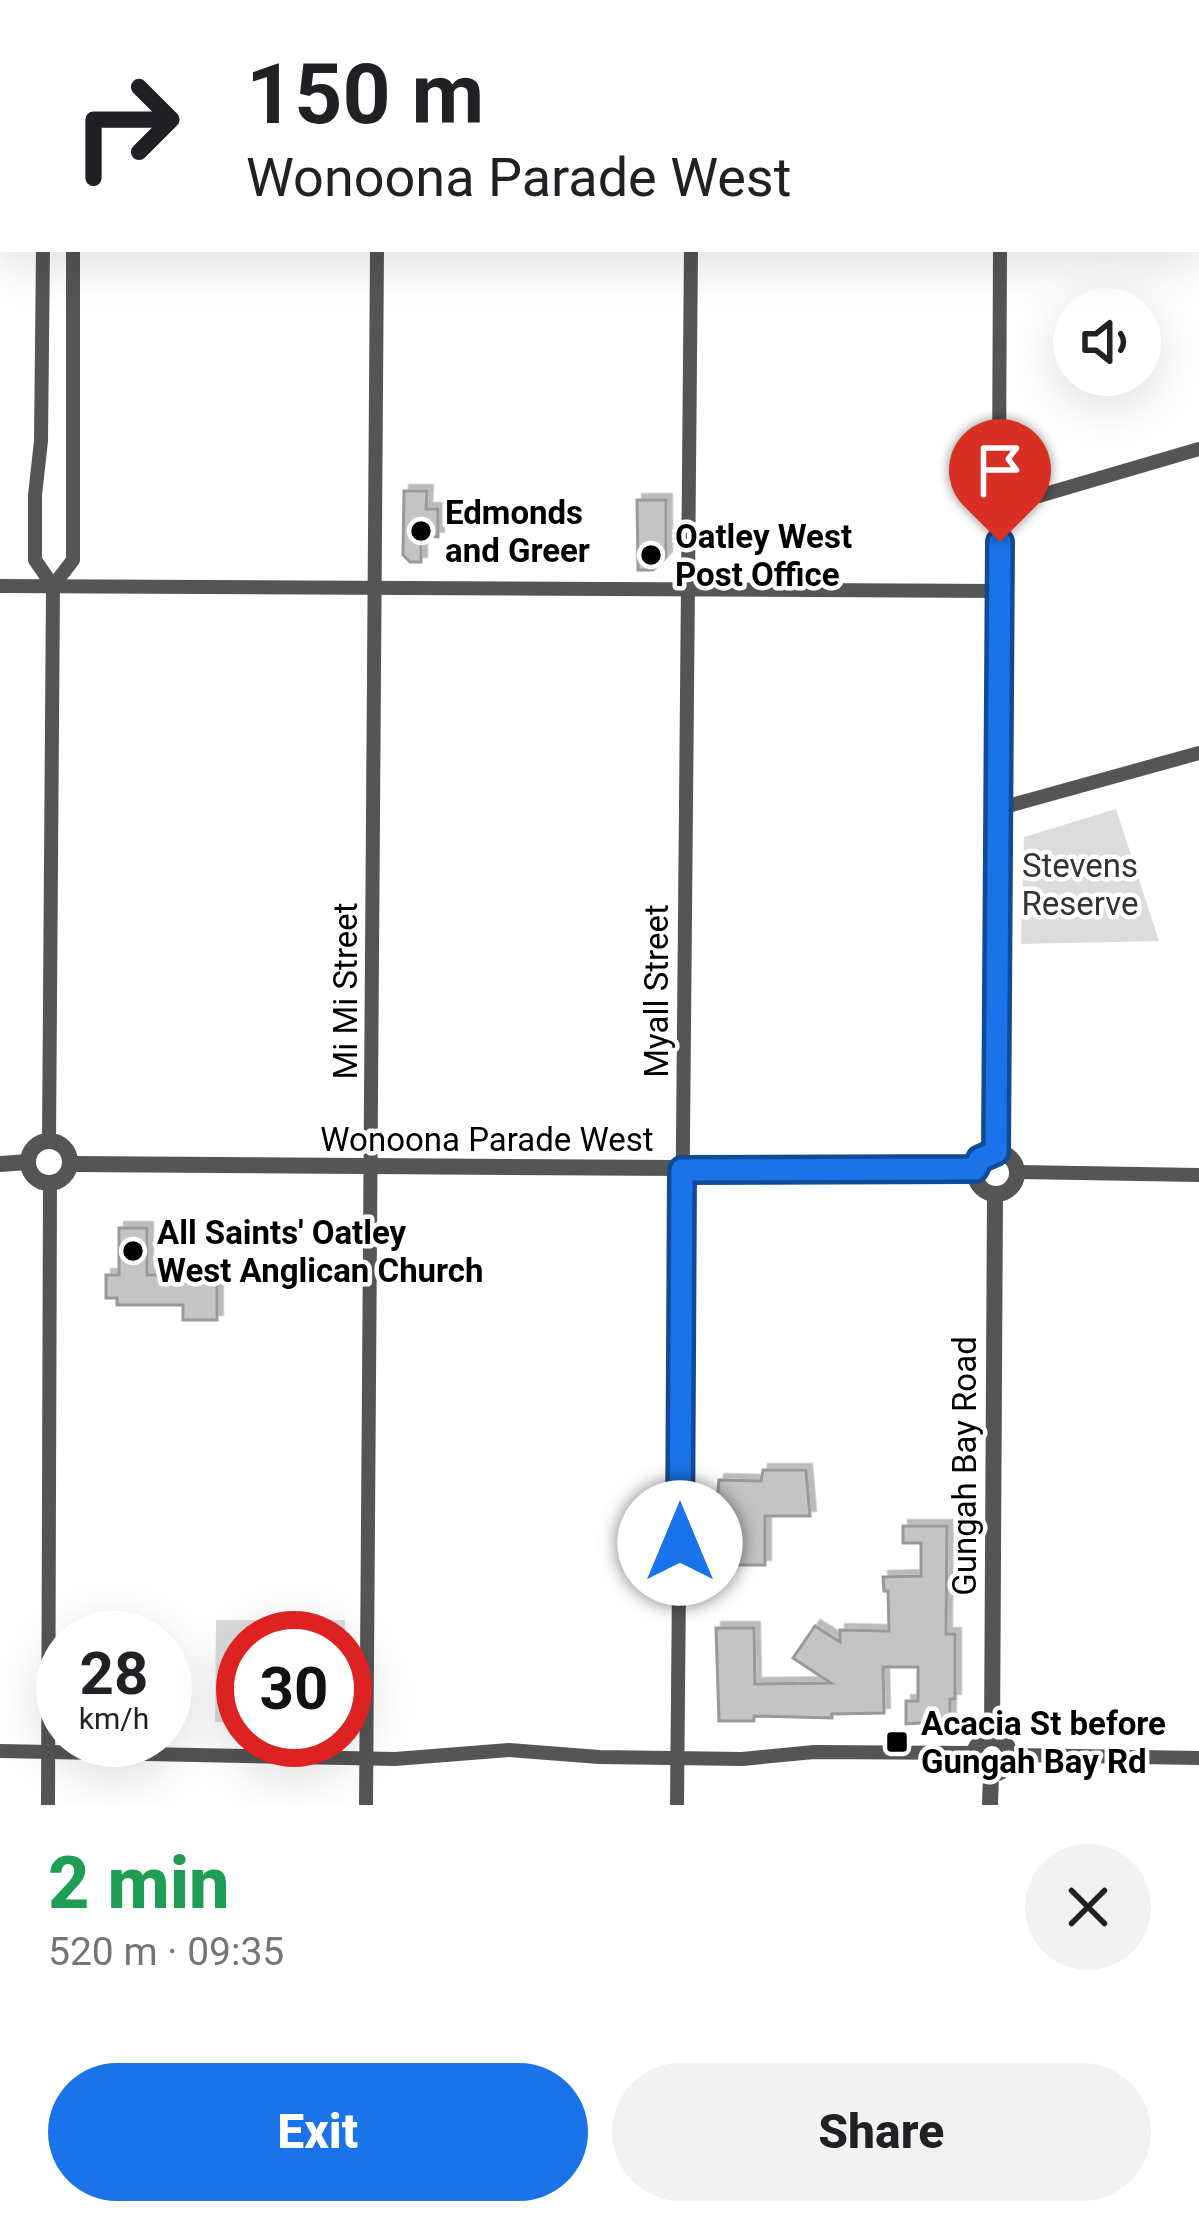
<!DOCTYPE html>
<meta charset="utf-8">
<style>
:root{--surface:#fff;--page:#f2f2f2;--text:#202124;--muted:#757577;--accent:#1a73e8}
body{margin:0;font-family:Roboto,sans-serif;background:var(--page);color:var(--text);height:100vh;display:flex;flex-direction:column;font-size:45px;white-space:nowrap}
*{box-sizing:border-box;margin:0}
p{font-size:39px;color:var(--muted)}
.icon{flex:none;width:66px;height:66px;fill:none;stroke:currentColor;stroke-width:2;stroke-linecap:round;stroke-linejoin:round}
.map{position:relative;height:1805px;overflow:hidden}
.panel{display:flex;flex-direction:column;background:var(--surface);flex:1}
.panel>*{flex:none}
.hud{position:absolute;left:0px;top:0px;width:1200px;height:252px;box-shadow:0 12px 48px #0002;background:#fff;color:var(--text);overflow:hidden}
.tools{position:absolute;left:1053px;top:288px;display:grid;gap:24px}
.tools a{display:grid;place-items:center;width:108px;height:108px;border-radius:50%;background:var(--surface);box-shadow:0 12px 48px #0002;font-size:60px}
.speed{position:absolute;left:36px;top:1611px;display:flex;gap:24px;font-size:60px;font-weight:700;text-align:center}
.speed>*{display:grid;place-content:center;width:156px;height:156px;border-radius:50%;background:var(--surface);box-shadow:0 12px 48px #0002;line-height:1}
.speed small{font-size:30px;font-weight:400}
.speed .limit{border:18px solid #d22;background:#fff;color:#111}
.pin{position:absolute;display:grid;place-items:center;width:102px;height:102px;color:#fff;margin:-123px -51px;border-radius:50% 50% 50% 0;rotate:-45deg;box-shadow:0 0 12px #0007}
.pin .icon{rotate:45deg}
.me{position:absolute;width:132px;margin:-66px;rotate:0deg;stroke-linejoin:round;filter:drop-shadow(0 0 9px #0008)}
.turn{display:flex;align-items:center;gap:42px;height:252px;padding:0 48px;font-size:54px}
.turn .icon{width:156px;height:156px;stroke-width:2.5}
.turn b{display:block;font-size:84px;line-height:102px}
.round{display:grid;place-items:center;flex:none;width:126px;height:126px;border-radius:63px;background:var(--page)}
.overview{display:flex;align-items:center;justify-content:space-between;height:204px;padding:0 48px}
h1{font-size:72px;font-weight:800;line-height:90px;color:#1e9e55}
.primary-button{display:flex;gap:24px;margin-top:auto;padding:24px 48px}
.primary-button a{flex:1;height:138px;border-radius:72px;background:var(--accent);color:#fff;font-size:48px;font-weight:800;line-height:138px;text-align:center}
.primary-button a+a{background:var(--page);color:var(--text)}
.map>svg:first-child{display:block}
.green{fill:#dcdcdc}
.building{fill:#c4c4c4;stroke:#999;stroke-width:3;filter:url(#shadow)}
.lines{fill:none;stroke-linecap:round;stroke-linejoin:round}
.minor{stroke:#555;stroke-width:14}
.tertiary{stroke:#555;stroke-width:16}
.route-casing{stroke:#114b97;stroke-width:30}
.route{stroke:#1a73e8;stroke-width:21}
.poi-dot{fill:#000;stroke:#fff;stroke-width:4.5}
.labels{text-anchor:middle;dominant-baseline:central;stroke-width:9;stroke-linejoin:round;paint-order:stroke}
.poi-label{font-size:33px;font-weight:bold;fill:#000;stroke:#fff;text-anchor:start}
.park-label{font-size:33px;fill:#333;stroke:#fff}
.street-label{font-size:33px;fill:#000;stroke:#fff}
</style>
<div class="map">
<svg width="1199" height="1805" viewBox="0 0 1199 1805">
<defs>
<filter id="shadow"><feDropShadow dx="5.5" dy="-5.5" stdDeviation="0" flood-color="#0004"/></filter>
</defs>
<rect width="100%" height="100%" fill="#fff"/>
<g class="green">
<path d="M 1116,809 L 1159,941 L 1021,944 L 1024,837 Z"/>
<path d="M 216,1620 L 345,1620 L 345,1638 L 243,1638 L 243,1723 L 215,1722 Z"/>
</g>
<g class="building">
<path d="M 404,491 L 427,491 L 426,509 L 438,509 L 438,537 L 421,536 L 421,562 L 410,562 L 403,555 Z"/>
<path d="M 637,500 L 666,500 L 666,557 L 653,570 L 638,570 Z"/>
<path d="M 119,1228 L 147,1228 L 147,1275 L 217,1274 L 217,1320 L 183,1320 L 183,1305 L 117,1305 L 117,1298 L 106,1298 L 106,1275 L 119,1275 Z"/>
<path d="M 763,1470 L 806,1470 L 810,1516 L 765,1516 L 765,1565 L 726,1565 L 726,1506 L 720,1506 L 717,1500 L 719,1480 L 761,1481 Z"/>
<path d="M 903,1526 L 947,1526 L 946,1634 L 955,1634 L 955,1699 L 950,1699 L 950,1721 L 906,1724 L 906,1701 L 918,1701 L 918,1667 L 883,1667 L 884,1713 L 832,1714 L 832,1718 L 754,1716 L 754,1721 L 719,1721 L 716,1628 L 754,1628 L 755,1684 L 831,1683 L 793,1658 L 815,1626 L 840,1642 L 840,1630 L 889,1631 L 888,1591 L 884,1591 L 883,1577 L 921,1576 L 921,1543 L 903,1543 Z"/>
</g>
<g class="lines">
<g class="minor">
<path d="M 999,0 L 999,3"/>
<path d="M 62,3 L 62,0"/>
<path d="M 380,3 L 380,0"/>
<path d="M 693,3 L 693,0"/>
<path d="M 0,13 L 3,13"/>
<path d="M 1197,148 L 1199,148"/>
<path d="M 43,249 L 41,441 L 35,495 L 35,560 L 53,586"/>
<path d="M 1001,507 L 1199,449"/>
<path d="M 0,586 L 1000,591"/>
<path d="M 997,809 L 1199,753"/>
<path d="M 49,1140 L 53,586 L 73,560 L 73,249"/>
<path d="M 996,1152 L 1000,249"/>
<path d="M 1018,1172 L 1199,1175"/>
<path d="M 0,1751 L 395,1759 L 509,1750 L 599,1757 L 742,1759 L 814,1752 L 974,1753"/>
<path d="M 1010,1755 L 1199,1758"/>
<path d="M 48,1805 L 50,1183"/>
<path d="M 366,1805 L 377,249"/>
<path d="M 677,1805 L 691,249"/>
</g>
<g class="tertiary">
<circle cx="49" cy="1162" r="21"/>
<circle cx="996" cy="1173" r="21"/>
<path d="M 0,1164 L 28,1162"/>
<path d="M 71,1164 L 975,1170"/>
<circle cx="992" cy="1756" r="18"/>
<path d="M 992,1738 L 995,1195"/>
<path d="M 990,1805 L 991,1774"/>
</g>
</g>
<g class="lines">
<defs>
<path id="route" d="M 680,1543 L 682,1170 L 975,1169 L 980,1159 L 996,1152 L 1000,542"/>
</defs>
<use href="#route" class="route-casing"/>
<use href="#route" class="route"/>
</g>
<g class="poi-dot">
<circle cx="421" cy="531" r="12"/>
<circle cx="651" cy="555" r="12"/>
<circle cx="133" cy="1251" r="12"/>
<rect x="885" y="1730" width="24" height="24" rx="6"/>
</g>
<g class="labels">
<g class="poi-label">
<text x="445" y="512">Edmonds<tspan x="445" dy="38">and Greer</tspan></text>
<text x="675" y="536">Oatley West<tspan x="675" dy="38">Post Office</tspan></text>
<text x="157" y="1232">All Saints' Oatley<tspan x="157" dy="38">West Anglican Church</tspan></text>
<text x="921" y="1723">Acacia St before<tspan x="921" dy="38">Gungah Bay Rd</tspan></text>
</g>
<g class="park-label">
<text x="1080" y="865">Stevens<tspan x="1080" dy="38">Reserve</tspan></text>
</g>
<g class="street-label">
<text transform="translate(345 991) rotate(-90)">Mi Mi Street</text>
<text transform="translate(656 991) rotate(-90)">Myall Street</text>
<text x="487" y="1139">Wonoona Parade West</text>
<text transform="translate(964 1466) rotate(-90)">Gungah Bay Road</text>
</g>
</g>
</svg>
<div class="tools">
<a><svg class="icon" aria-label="sound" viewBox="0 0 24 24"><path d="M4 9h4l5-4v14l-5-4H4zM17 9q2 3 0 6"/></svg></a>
</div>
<div class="speed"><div>28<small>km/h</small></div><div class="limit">30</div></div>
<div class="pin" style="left:1000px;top:542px;background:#d93025"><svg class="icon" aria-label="arrive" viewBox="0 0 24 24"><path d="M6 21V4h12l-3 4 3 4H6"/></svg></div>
<svg class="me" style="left:680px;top:1543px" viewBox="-20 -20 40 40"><circle r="19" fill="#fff"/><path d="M0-13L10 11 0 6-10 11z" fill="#1a73e8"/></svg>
<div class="hud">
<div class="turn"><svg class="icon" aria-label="right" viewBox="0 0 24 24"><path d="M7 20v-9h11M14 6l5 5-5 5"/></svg><div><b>150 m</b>Wonoona Parade West</div></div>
</div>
</div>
<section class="panel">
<div class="overview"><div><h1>2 min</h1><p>520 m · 09:35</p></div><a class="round"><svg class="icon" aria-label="close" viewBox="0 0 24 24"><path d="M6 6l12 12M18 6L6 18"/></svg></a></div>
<div class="primary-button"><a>Exit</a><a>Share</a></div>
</section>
